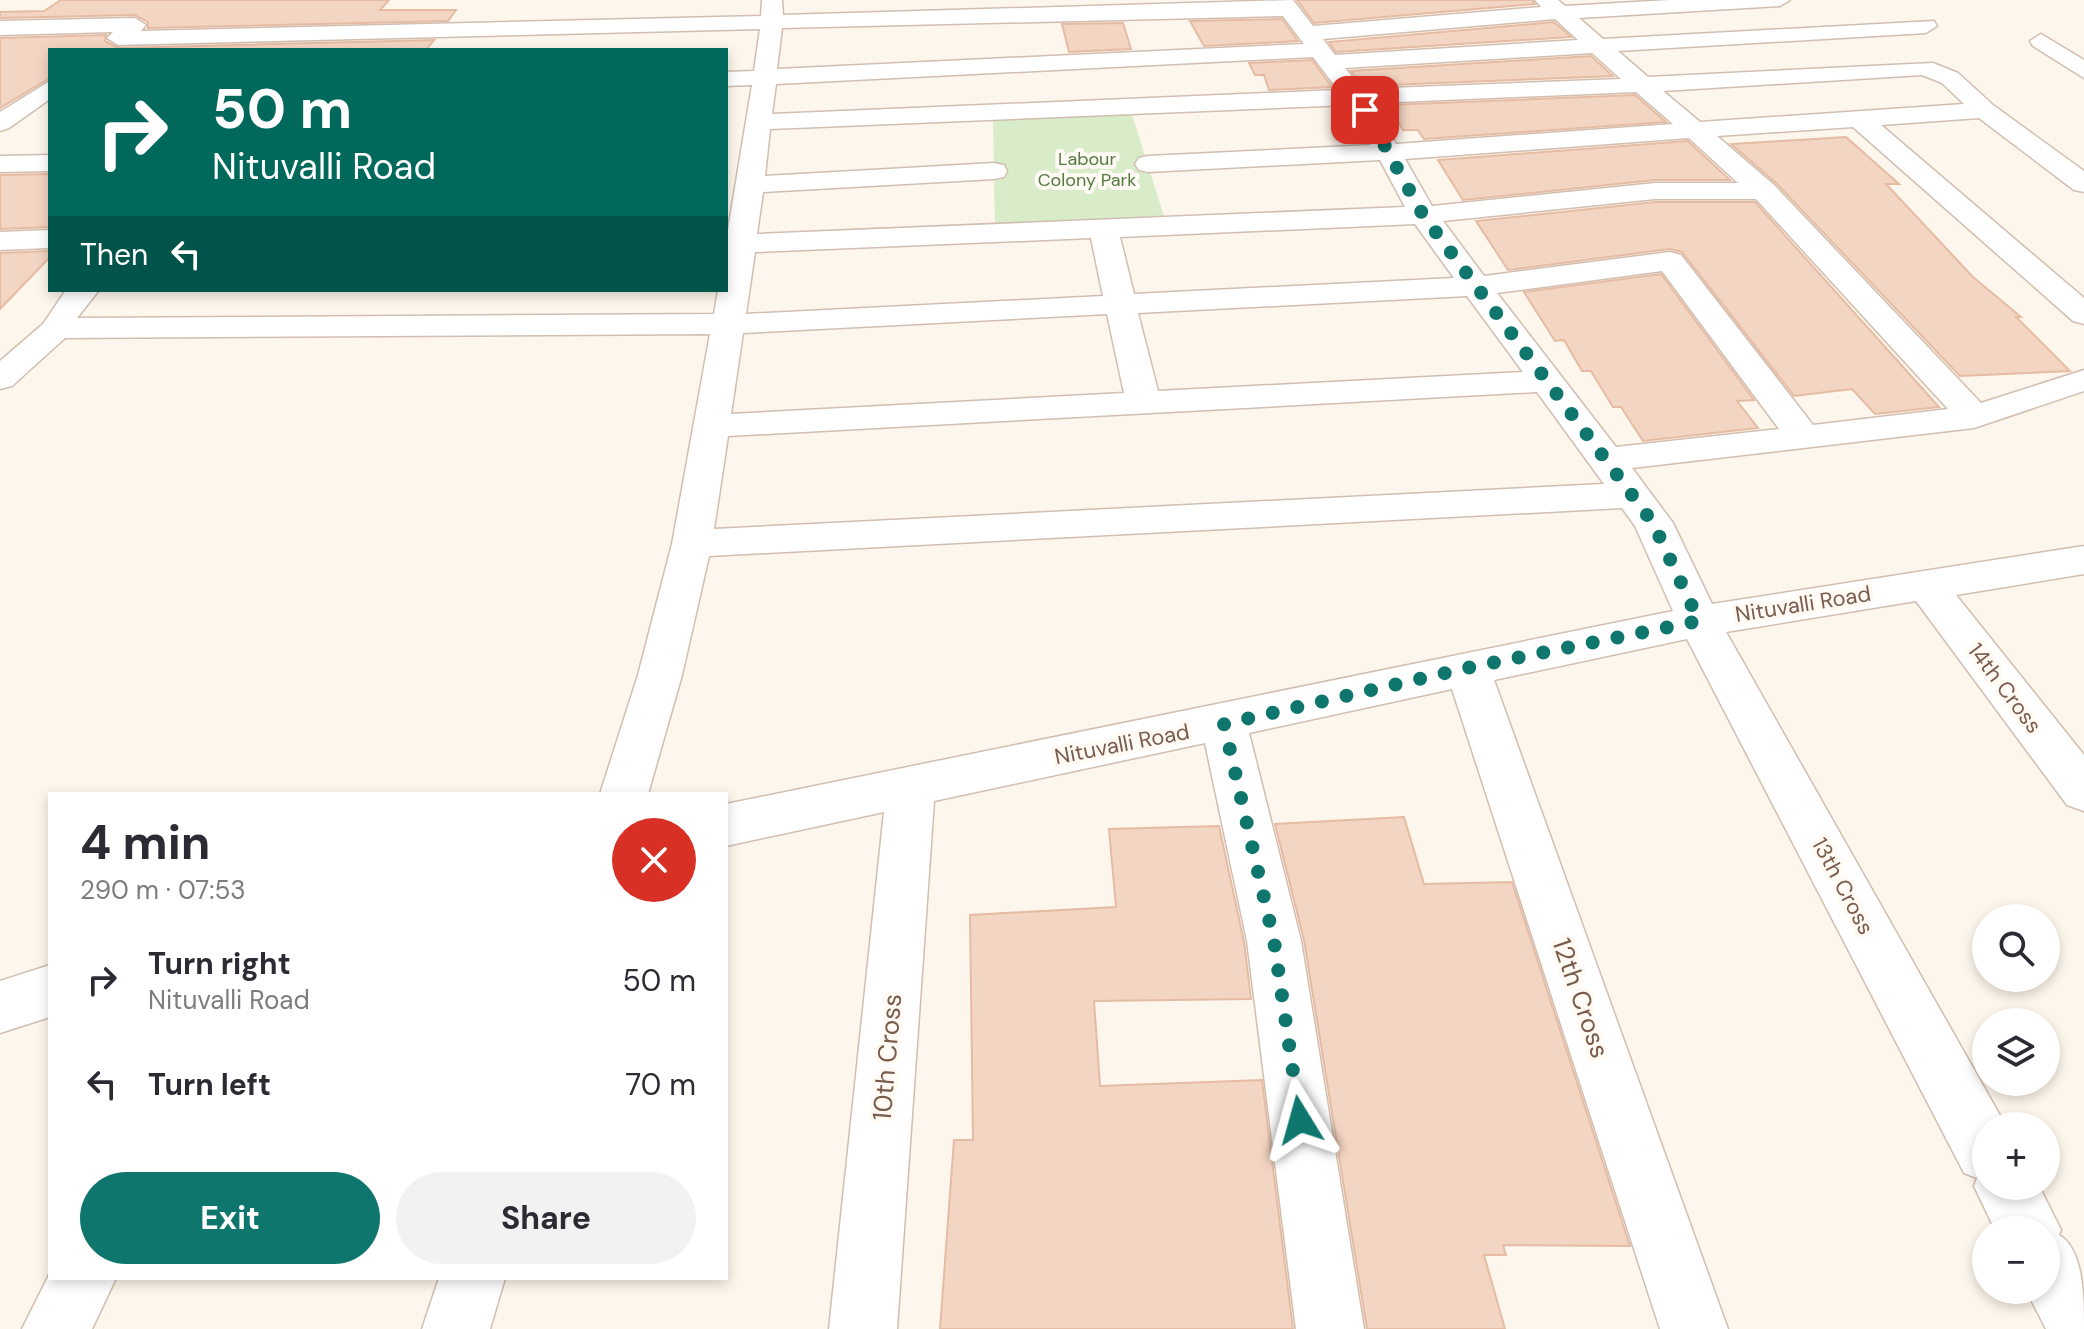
<!DOCTYPE html>
<meta charset="utf-8">
<style>
:root{--surface:#fff;--page:#f2f2f3;--text:#2b2b33;--muted:#7c7c81;--accent:#0f766e}
body{margin:0;font-family:"DM Sans",sans-serif;background:var(--page);color:var(--text);height:100vh;display:flex;flex-direction:column;font-size:30px;white-space:nowrap}
*{box-sizing:border-box;margin:0}
p{font-size:26px;color:var(--muted)}
.icon{flex:none;width:44px;height:44px;fill:none;stroke:currentColor;stroke-width:2;stroke-linecap:round;stroke-linejoin:round}
.map{position:relative;flex:1;overflow:hidden}
.sheet{position:absolute;left:48px;top:792px;width:680px;height:488px;display:flex;flex-direction:column;background:var(--surface);border-radius:0px;box-shadow:0 4px 12px #0003}
.sheet>*{flex:none}
.hud{position:absolute;left:48px;top:48px;width:680px;height:244px;border-radius:0px;box-shadow:0 4px 12px #0003;background:#00695c;color:#fff;overflow:hidden}
.tools{position:absolute;left:1972px;top:904px;display:grid;gap:16px}
.tools a{display:grid;place-items:center;width:88px;height:88px;border-radius:50%;background:var(--surface);box-shadow:0 4px 12px #0003;font-size:40px}
.pin{position:absolute;display:grid;place-items:center;width:68px;height:68px;color:#fff;margin:-34px;border-radius:16px;box-shadow:0 4px 12px #0006}
.me{position:absolute;width:88px;margin:-44px;rotate:352deg;stroke-linejoin:round;filter:drop-shadow(0 0 6px #0008)}
.turn{display:flex;align-items:center;gap:28px;height:168px;padding:0 32px;font-size:36px}
.turn .icon{width:104px;height:104px;stroke-width:2.5}
.turn b{display:block;font-size:56px;line-height:68px}
.then{display:flex;align-items:center;height:76px;padding:0 32px;background:#0003;gap:16px;font-size:30px}
.round{display:grid;place-items:center;flex:none;width:84px;height:84px;border-radius:42px;background:var(--page)}
.overview{display:flex;align-items:center;justify-content:space-between;height:136px;padding:0 32px}
h1{font-size:48px;font-weight:700;line-height:60px}
.action{display:flex;gap:16px;margin-top:auto;padding:16px 32px}
.action a{flex:1;height:92px;border-radius:48px;background:var(--accent);color:#fff;font-size:32px;font-weight:700;line-height:92px;text-align:center}
.action a+a{background:var(--page);color:var(--text)}
ul{padding:0;list-style:none}
li{display:flex;align-items:center;gap:24px;height:104px;padding:0 32px}
li div{flex:1}
li b{display:block;font-size:30px}
li em{font-style:normal}
.map>svg:first-child{display:block}
.green{fill:#d8ecc9}
.building{fill:#f3d5c3;stroke:#e6bba3;stroke-width:2}
.lines{fill:none;stroke-linecap:round;stroke-linejoin:round}
.minor-casing{stroke:#d1beb0;stroke-width:3}
.minor{fill:#fff;fill-rule:evenodd}
.route{stroke:#0f766e;stroke-width:14;stroke-dasharray:0 25.2}
.labels{text-anchor:middle;dominant-baseline:central;stroke-width:8;stroke-linejoin:round;paint-order:stroke}
.far-park-label{font-size:18px;fill:#537a41;stroke:#fffaf3}
.street-label{font-size:22px;fill:#7a5c4d;stroke:#fffaf3}
.near-street-label{font-size:26px;fill:#7a5c4d;stroke:#fffaf3}
</style>
<div class="map">
<svg width="2084" height="1329" viewBox="0 0 2084 1329">
<rect width="100%" height="100%" fill="#fdf6ec"/>
<path class="green" d="M 1130,108 L 1167,226 L 995,233 L 993,114 Z"/>
<g class="building">
<path d="M 61,0 L 389,0 L 380,10 L 456,10 L 448,21 L 148,28 L 148,22 L 135,15 L 0,18 L 0,12 L 44,11 Z"/>
<path d="M 1297,0 L 1532,0 L 1535,4 L 1314,23 Z"/>
<path d="M 1282,19 L 1298,41 L 1204,46 L 1190,21 Z"/>
<path d="M 1554,22 L 1571,37 L 1336,52 L 1329,42 Z"/>
<path d="M 1123,23 L 1131,49 L 1069,52 L 1062,24 Z"/>
<path d="M 106,35 L 105,41 L 118,48 L 434,40 L 426,50 L 50,50 L 50,78 L 0,108 L 0,38 Z"/>
<path d="M 1591,56 L 1613,76 L 1363,86 L 1351,71 Z"/>
<path d="M 1312,60 L 1332,87 L 1269,90 L 1264,75 L 1255,75 L 1249,63 Z"/>
<path d="M 1635,95 L 1666,122 L 1424,139 L 1418,130 L 1403,130 L 1388,105 Z"/>
<path d="M 1846,137 L 1899,184 L 1886,184 L 1973,277 L 2021,317 L 2016,317 L 2070,371 L 1960,376 L 1776,183 L 1731,144 Z"/>
<path d="M 1688,141 L 1730,180 L 1655,180 L 1463,200 L 1438,160 Z"/>
<path d="M 50,174 L 50,227 L 0,229 L 0,175 Z"/>
<path d="M 1655,202 L 1755,202 L 1939,407 L 1875,414 L 1852,389 L 1794,396 L 1682,252 L 1670,249 L 1508,270 L 1476,221 Z"/>
<path d="M 50,251 L 50,257 L 0,309 L 0,253 Z"/>
<path d="M 1661,274 L 1754,400 L 1737,401 L 1758,428 L 1643,441 L 1621,407 L 1613,407 L 1591,371 L 1582,371 L 1564,340 L 1555,341 L 1524,292 Z"/>
<path d="M 1404,817 L 1424,884 L 1512,882 L 1630,1246 L 1503,1245 L 1506,1255 L 1484,1255 L 1505,1329 L 1367,1329 L 1304,940 L 1275,824 Z"/>
<path d="M 1219,826 L 1244,942 L 1251,999 L 1094,1001 L 1100,1086 L 1262,1080 L 1293,1329 L 940,1329 L 954,1140 L 973,1140 L 970,915 L 1116,907 L 1109,829 Z"/>
</g>
<g class="lines">
<defs>
<g id="minor">
<path d="M 762,0 L 782,0 L 783,15 L 1293,0 L 1313,26 L 1541,7 L 1535,0 L 1558,0 L 1565,6 L 1670,0 L 1790,0 L 1780,6 L 1579,18 L 1603,39 L 1934,21 L 1937,26 L 1926,33 L 1618,51 L 1648,77 L 1933,63 L 1958,73 L 1993,105 L 2084,171 L 2084,192 L 2074,190 L 1979,118 L 1881,125 L 2084,298 L 2084,324 L 2073,321 L 1853,127 L 1717,136 L 1774,185 L 1981,403 L 2084,370 L 2084,391 L 1974,428 L 1632,468 L 1673,523 L 1712,604 L 2084,546 L 2084,574 L 1956,595 L 2084,755 L 2084,811 L 2067,805 L 1916,601 L 1726,632 L 2006,1126 L 1986,1126 L 1986,1186 L 2039,1186 L 2061,1230 L 2059,1235 C 2084,1249 2084,1299 2084,1329 L 2046,1329 L 2026,1290 L 2046,1290 L 2046,1230 L 1995,1230 L 1974,1186 L 1977,1178 L 1964,1173 L 1687,639 L 1494,680 L 1728,1329 L 1660,1329 L 1452,689 L 1249,733 L 1301,941 L 1364,1329 L 1296,1329 L 1247,941 L 1205,743 L 934,801 L 897,1329 L 829,1329 L 884,812 L 726,846 L 726,804 L 1673,611 L 1635,526 L 1622,508 L 709,556 L 682,675 L 648,794 L 600,794 L 638,675 L 672,544 L 710,334 L 65,338 L 12,386 L 0,389 L 0,361 L 43,324 L 66,290 L 99,290 L 77,318 L 714,314 L 718,290 L 726,290 L 726,242 L 752,85 L 726,86 L 726,72 L 754,71 L 760,29 L 118,45 L 107,38 L 113,32 L 0,35 L 0,21 L 135,18 L 146,25 L 141,31 L 761,16 ZM 1283,16 L 1304,44 L 777,69 L 782,28 ZM 1555,19 L 1578,40 L 1335,55 L 1323,39 ZM 1592,53 L 1621,79 L 1362,89 L 1345,68 ZM 1313,57 L 1338,90 L 772,114 L 776,84 ZM 1922,75 L 1942,83 L 1964,104 L 1700,122 L 1663,91 ZM 1636,92 L 1673,124 L 1396,144 L 1373,103 ZM 1348,105 L 1371,145 L 1148,156 L 1139,158 L 1135,164 L 1139,170 L 1148,172 L 1380,160 L 1405,207 L 757,234 L 763,192 L 994,179 L 1004,177 L 1007,171 L 1004,165 L 994,163 L 765,176 L 770,129 ZM 1689,138 L 1738,183 L 1655,183 L 1432,206 L 1405,159 ZM 1655,199 L 1756,199 L 1948,409 L 1813,425 L 1681,255 L 1670,252 L 1484,276 L 1443,221 ZM 1415,224 L 1454,278 L 1134,294 L 1120,237 ZM 1091,238 L 1103,296 L 746,314 L 755,252 ZM 1662,271 L 1779,429 L 1616,447 L 1497,293 ZM 1467,296 L 1523,372 L 1158,391 L 1138,313 ZM 1107,314 L 1124,393 L 731,414 L 743,333 ZM 1537,392 L 1604,484 L 714,529 L 728,436 Z"/>
<path d="M 2041,34 L 2084,60 L 2084,78 L 2033,46 L 2030,41 Z"/>
<path d="M 50,81 L 50,99 L 9,128 L 0,131 L 0,112 Z"/>
<path d="M 50,155 L 50,171 L 0,172 L 0,156 Z"/>
<path d="M 50,230 L 50,248 L 0,250 L 0,232 Z"/>
<path d="M 50,965 L 50,1017 L 0,1033 L 0,981 Z"/>
<path d="M 50,1273 L 50,1278 L 116,1278 L 92,1329 L 22,1329 Z"/>
<path d="M 439,1278 L 505,1278 L 490,1329 L 422,1329 Z"/>
</g>
</defs>
<use href="#minor" class="minor-casing"/>
<use href="#minor" class="minor"/>
</g>
<g class="lines">
<path class="route" d="M 1300,1120 L 1274,941 L 1224,724 L 1467,668 L 1699,621 L 1653,523 L 1423,215 L 1365,110"/>
</g>
<g class="labels">
<g class="far-park-label">
<text x="1087" y="159">Labour<tspan x="1087" dy="21">Colony Park</tspan></text>
</g>
<g class="street-label">
<text transform="translate(1803 604) rotate(-9)">Nituvalli Road</text>
<text transform="translate(2005 688) rotate(53)">14th Cross</text>
<text transform="translate(1122 744) rotate(-11)">Nituvalli Road</text>
<text transform="translate(1843 886) rotate(62)">13th Cross</text>
</g>
<g class="near-street-label">
<text transform="translate(1581 998) rotate(71)">12th Cross</text>
<text transform="translate(887 1057) rotate(-85)">10th Cross</text>
</g>
</g>
</svg>
<div class="tools">
<a><svg class="icon" aria-label="search" viewBox="0 0 24 24"><circle cx="10" cy="10" r="6"/><path d="M15 15l6 6"/></svg></a>
<a><svg class="icon" aria-label="layers" viewBox="0 0 24 24"><path d="M12 4l9 5-9 5-9-5zM3 14l9 5 9-5"/></svg></a>
<a>+</a>
<a>−</a>
</div>
<div class="pin" style="left:1365px;top:110px;background:#d93025"><svg class="icon" aria-label="arrive" viewBox="0 0 24 24"><path d="M6 21V4h12l-3 4 3 4H6"/></svg></div>
<svg class="me" style="left:1300px;top:1120px" viewBox="-20 -20 40 40"><path d="M0-17L14 15 0 8-14 15z" fill="#0f766e" stroke="#fff" stroke-width="4"/></svg>
<div class="hud">
<div class="turn"><svg class="icon" aria-label="right" viewBox="0 0 24 24"><path d="M7 20v-9h11M14 6l5 5-5 5"/></svg><div><b>50 m</b>Nituvalli Road</div></div>
<div class="then">Then<svg class="icon" aria-label="left" viewBox="0 0 24 24"><path d="M17 20v-9H6M10 6l-5 5 5 5"/></svg></div>
</div>
<section class="sheet">
<div class="overview"><div><h1>4 min</h1><p>290 m · 07:53</p></div><a class="round" style="background:#d93025;color:#fff"><svg class="icon" aria-label="close" viewBox="0 0 24 24"><path d="M6 6l12 12M18 6L6 18"/></svg></a></div>
<ul>
<li><svg class="icon" aria-label="right" viewBox="0 0 24 24"><path d="M7 20v-9h11M14 6l5 5-5 5"/></svg><div><b>Turn right</b><p>Nituvalli Road</p></div><em>50 m</em></li>
<li><svg class="icon" aria-label="left" viewBox="0 0 24 24"><path d="M17 20v-9H6M10 6l-5 5 5 5"/></svg><div><b>Turn left</b></div><em>70 m</em></li>
</ul>
<div class="action"><a>Exit</a><a>Share</a></div>
</section>
</div>
